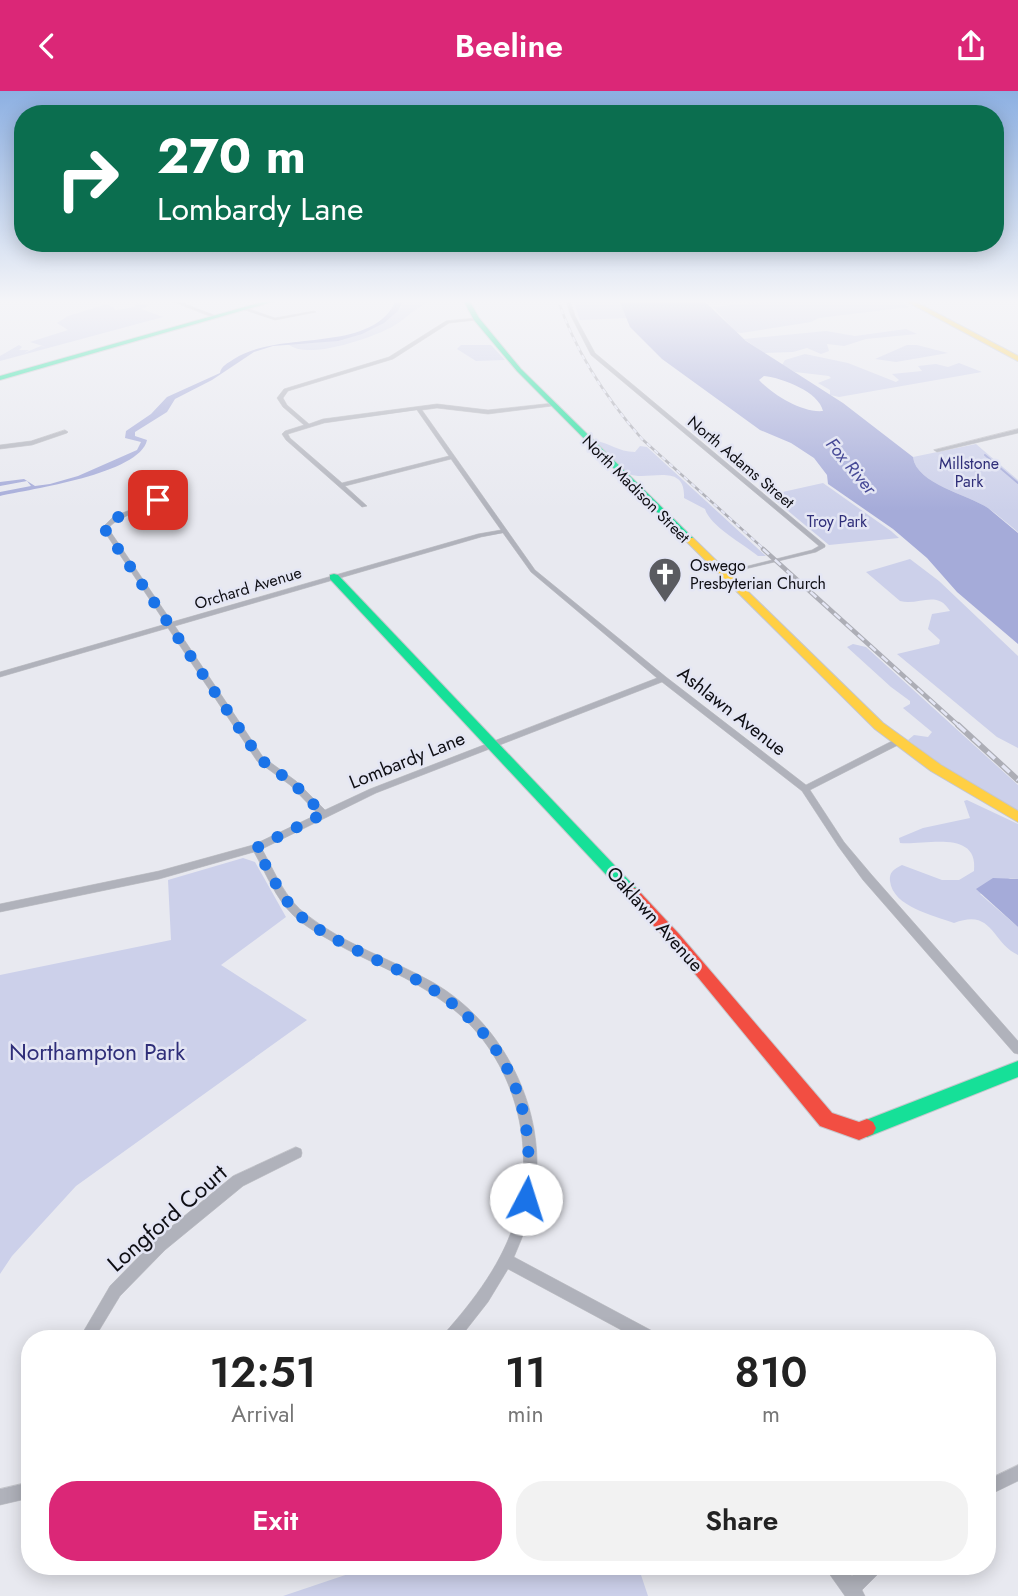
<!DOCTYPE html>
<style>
:root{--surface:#fff;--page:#f2f2f2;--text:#222;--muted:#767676;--accent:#db2777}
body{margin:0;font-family:Jost,sans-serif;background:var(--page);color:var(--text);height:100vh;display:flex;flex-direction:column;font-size:26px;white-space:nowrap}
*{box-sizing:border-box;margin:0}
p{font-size:23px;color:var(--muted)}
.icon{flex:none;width:38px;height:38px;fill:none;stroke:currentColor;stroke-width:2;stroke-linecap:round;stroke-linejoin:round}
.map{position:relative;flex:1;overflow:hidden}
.side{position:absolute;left:21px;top:1239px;width:975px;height:245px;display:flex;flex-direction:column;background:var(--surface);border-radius:28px;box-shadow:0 4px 18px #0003}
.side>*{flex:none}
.guide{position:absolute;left:14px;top:14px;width:990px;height:147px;border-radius:28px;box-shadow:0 4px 18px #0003;background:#0b6e4f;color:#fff;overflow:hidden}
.pin{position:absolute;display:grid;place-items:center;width:60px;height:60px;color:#fff;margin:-30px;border-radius:14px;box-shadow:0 4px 10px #0006}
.me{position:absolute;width:77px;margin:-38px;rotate:5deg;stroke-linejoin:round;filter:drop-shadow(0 0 5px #0008)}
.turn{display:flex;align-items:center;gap:24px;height:147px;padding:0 28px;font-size:32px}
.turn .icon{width:91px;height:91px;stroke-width:2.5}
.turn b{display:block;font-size:49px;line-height:60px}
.eta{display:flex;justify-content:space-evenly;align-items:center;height:119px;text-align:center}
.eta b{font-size:42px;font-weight:600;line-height:49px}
.cta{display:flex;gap:14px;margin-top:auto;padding:14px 28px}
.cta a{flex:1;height:80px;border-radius:28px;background:var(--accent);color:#fff;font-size:28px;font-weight:600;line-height:80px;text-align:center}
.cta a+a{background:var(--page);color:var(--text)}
header{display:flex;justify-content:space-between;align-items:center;height:91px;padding:0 28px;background:var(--accent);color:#fff;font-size:32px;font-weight:600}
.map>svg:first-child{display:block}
.green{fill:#ccd0ea}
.water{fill:#a5abd9;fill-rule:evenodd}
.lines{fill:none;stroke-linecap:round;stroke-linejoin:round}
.stream{stroke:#a5abd9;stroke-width:2}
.street-casing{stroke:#c6c7cc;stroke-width:1}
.fast-casing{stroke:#c6c7cc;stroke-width:2}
.slow-casing{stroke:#c6c7cc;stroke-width:2}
.jam-casing{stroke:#c6c7cc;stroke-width:2}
.street{fill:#b0b2bb;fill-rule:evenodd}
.fast{fill:#16e098;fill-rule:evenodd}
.slow{fill:#ffcf43;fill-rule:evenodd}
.jam{fill:#f24e42;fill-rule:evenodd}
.rail-far2-casing{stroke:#adaeb6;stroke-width:2.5}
.rail-far1-casing{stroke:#adaeb6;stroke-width:4.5}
.rail-casing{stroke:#adaeb6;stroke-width:6}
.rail-far2{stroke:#e4e6f4;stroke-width:2;stroke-dasharray:5;stroke-linecap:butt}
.rail-far1{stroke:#e4e6f4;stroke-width:2.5;stroke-dasharray:8;stroke-linecap:butt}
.rail{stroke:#e4e6f4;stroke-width:3.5;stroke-dasharray:10;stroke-linecap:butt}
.route{stroke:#1a73e8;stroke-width:12;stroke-dasharray:0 21.6}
.labels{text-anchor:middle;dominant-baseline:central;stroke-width:5;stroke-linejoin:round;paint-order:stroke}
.far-street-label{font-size:16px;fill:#0e0e13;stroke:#e4e6f4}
.far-park-label{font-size:16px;fill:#2f2e79;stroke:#e4e6f4}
.far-poi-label{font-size:16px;fill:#0e0e13;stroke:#e4e6f4;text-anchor:start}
.far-water-label{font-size:18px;font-style:italic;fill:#474a97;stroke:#e4e6f4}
.street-label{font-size:19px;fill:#0e0e13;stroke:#e4e6f4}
.near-park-label{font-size:23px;fill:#2f2e79;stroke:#e4e6f4}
.near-street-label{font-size:23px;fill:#0e0e13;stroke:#e4e6f4}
</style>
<header><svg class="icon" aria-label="back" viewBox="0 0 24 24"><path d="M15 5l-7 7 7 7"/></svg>Beeline<svg class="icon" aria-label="share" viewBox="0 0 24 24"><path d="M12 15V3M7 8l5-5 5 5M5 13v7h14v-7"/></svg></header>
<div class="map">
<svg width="1018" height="1505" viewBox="0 0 1018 1505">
<rect width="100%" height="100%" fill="#e8e9f0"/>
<g class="green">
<path d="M 131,209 L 148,215 L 141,218 L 163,226 L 0,270 L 0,265 L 19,254 L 22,256 L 19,259 L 29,259 L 24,262 L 41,255 L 46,256 L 30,251 L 68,239 L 57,232 L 68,225 L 107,213 L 116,219 L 135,216 L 136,213 Z"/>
<path d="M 404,209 L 465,210 C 454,211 431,209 422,214 C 413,220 402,230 392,236 C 371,247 307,270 288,253 C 325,251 361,250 391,226 C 397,220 402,218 404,209 Z"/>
<path d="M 573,209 L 619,209 L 627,227 L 580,229 Z"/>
<path d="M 784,209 L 898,209 L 909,216 L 819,227 L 811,231 L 741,242 L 736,241 L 713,216 Z"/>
<path d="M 906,238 L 917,243 L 866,248 L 844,255 L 827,253 L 829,260 L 821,263 L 807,257 L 793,261 L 764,262 L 744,248 L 826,240 L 855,245 Z"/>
<path d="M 461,254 L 491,254 L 505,269 L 476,270 L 457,258 Z"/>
<path d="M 907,254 L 917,254 L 948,262 L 896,271 L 875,268 Z"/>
<path d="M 805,263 L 848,272 L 896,291 L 899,289 L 892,283 L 922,280 L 918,275 L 936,273 L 948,276 L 959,272 L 982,281 L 839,306 L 830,304 L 830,299 L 818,292 L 831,287 L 829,285 L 795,281 L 782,274 L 785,269 Z"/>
<path d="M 595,350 C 609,351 618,361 635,361 L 640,355 L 647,356 L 766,465 L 758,465 C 742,452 710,435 705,418 L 684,407 C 686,370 647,391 629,383 Z"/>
<path d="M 976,353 L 1018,389 L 1018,441 C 1008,433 998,424 988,417 C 969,404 916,393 913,366 Z"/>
<path d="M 823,392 L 891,440 L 899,447 L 829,454 L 769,404 Z"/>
<path d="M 910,468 L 939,490 L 1018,565 L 1018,657 L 997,646 L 897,563 L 939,553 L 940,549 L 928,538 L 932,523 L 950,520 C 937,498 919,515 900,510 L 866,481 Z"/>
<path d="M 853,553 L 866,556 L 1018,694 L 1018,720 L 973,697 L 908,649 L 914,644 L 928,646 L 932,641 L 903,617 L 910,613 L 910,610 L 891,596 L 847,556 Z"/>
<path d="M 967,709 L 1018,733 L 1018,788 L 1010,787 L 980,803 L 1018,836 L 1018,864 C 991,851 993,817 954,832 C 933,824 893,816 890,790 C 889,781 894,778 902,774 L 942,789 L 959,789 L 974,780 C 979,737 922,755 900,752 L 899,747 L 923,737 L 970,727 L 964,710 Z"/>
<path d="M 243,767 L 255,771 L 286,826 L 221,874 L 307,929 L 76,1095 L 12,1165 L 0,1183 L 0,884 L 171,849 L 168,789 Z"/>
<path d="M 372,1475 L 638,1475 L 648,1505 L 283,1505 Z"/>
</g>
<g class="water">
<path d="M 396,209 L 404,209 L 398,220 L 384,232 L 362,243 L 338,250 L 273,255 L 254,261 L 212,289 L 175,308 L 167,321 L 135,341 L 135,345 L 147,349 C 140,383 30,398 0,405 L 0,401 L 31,395 L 27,390 L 0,395 L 0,391 L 24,388 L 35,395 L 50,393 L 78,385 L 137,359 L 141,351 L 125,347 L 126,340 L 151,323 L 167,306 L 220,282 C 221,275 228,272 234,268 C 279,238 373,264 396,209 Z"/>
<path d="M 619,209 L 703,209 L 746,250 L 843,312 L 913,366 C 916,393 969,404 988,417 C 998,425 1008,434 1018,442 L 1018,553 L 957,501 L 927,467 L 893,438 L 828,393 L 827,384 L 814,367 L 791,352 L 760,339 L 662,268 L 630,236 ZM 764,285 C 783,287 819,301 823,320 C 802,322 773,304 759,289 Z"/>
<path d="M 993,787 L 1018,788 L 1018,836 L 976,798 Z"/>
</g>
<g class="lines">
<path class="stream" d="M 985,364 L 1018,392"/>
<defs>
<g id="street">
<path d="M 169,209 L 175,209 L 219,226 L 215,227 Z"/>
<path d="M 465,209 L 483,209 L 467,211 Z"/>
<path d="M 566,209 L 570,209 L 575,225 L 595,262 L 825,454 L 825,456 L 816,461 L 720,484 L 720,482 L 812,459 L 819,455 L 591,264 L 571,225 Z"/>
<path d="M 246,217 L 275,227 L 314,220 L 316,221 L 275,229 L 245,219 Z"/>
<path d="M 478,227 L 476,229 L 449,232 L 393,268 L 288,300 L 283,307 L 287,314 L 309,333 L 323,328 L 437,313 L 488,319 L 554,312 L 554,314 L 552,315 L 488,323 L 437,317 L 422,319 L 535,479 L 666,586 L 806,694 L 894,649 L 900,649 L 901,651 L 900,653 L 810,699 L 844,751 L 871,783 L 1018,950 L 1018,963 L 1014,962 L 863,789 L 838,755 L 802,700 L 662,591 L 376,702 L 262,758 C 275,781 285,808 307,824 C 345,854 392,868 434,892 C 504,933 547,1019 535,1100 C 532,1123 523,1145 514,1166 L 658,1243 L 660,1248 L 638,1248 L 508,1178 L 488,1211 L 459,1248 L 442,1248 L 444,1243 C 474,1209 504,1170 516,1126 C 538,1049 511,959 445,912 C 411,886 370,872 333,851 C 319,843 304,835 293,824 C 275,807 266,782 254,761 L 159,788 L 0,821 L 0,813 L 159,780 L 253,754 L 318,723 L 290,694 L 257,670 L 168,537 L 0,586 L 0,581 L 166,533 L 102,437 L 113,426 L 156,408 L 161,409 C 145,421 123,422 108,437 L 172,531 L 478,443 L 501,439 L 451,368 L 345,395 L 367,415 L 362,416 L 286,349 L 282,343 L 285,340 L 304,334 L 283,316 L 277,307 L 284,298 L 389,266 L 446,230 ZM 417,319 L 449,365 L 342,392 L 290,347 L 288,343 L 324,332 ZM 503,442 L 531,481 L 657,587 L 370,698 L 325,719 L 296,690 L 263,666 L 175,535 L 481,446 Z"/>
<path d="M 1018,338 L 1018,342 L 937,361 L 934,359 Z"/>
<path d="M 65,339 L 68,341 L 67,342 L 32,354 L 0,358 L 0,354 L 31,350 Z"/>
<path d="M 296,1056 L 301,1058 L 302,1062 L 301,1066 L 243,1095 L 165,1159 L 120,1205 L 94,1248 L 79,1248 L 110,1195 L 155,1149 L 233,1085 Z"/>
<path d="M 1018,1374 L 1018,1390 L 987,1405 L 987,1389 Z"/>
<path d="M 30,1391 L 30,1407 L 0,1414 L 0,1398 Z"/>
<path d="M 826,1475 L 845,1475 L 852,1485 L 862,1475 L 882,1475 L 880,1481 L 862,1499 L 865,1505 L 845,1505 L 828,1481 Z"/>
</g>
<g id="fast">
<path d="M 269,209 L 279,209 L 0,289 L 0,285 Z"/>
<path d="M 463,209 L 469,209 L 479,227 L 521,278 L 693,447 L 693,451 L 687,451 L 517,280 L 474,229 Z"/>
<path d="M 334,483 L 338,484 L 637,798 L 639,802 L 637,806 L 627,806 L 330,488 L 330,484 Z"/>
<path d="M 1018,970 L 1018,986 L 867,1046 L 861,1043 L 858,1037 L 861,1031 Z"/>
</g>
<g id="slow">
<path d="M 904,209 L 912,209 L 1018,265 L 1018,270 Z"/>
<path d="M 687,447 L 693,447 L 883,632 L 941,674 L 1018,720 L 1018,731 L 931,680 L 875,638 L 687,451 Z"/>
</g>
<path id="jam" d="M 632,796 L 637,798 L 679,843 L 832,1022 L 859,1031 L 867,1028 L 873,1031 L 876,1037 L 873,1043 L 859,1049 L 820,1035 L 669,851 L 627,806 L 625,802 L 627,798 Z"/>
</defs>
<use href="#street" class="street-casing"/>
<use href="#fast" class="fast-casing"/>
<use href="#slow" class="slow-casing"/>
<use href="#jam" class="jam-casing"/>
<use href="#street" class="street"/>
<use href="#fast" class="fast"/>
<use href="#slow" class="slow"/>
<use href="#jam" class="jam"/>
<defs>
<path id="rail-far2" d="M 558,209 C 576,262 605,306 642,348 L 765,459"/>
<path id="rail-far1" d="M 763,458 L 960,636"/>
<path id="rail" d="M 958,634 L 1018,689"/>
</defs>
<use href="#rail-far2" class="rail-far2-casing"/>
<use href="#rail-far1" class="rail-far1-casing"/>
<use href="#rail" class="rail-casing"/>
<use href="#rail-far2" class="rail-far2"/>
<use href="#rail-far1" class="rail-far1"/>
<use href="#rail" class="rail"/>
</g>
<linearGradient id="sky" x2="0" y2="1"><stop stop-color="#8db0e2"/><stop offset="0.5" stop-color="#f5f5f8"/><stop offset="1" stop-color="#f5f5f8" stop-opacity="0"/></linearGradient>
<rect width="1018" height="420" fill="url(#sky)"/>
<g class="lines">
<path class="route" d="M 158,409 C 142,420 115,422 104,437 L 260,668 L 293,692 L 323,723 L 256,757 C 269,779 283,812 304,828 C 337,853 380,869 417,889 C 502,937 539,1010 526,1108"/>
</g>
<defs>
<symbol id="church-pin" viewBox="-11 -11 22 30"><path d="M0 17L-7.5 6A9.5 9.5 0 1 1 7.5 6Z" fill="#5a5b60" stroke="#e4e6f4"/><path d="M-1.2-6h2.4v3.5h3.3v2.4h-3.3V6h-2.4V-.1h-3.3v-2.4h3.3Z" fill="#fff"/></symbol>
</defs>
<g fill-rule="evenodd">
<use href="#church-pin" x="646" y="464" width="38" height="52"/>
</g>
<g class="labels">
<g class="far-street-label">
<text transform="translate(741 371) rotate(40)">North Adams Street</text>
<text transform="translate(636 398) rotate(45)">North Madison Street</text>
<text transform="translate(248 497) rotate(-17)">Orchard Avenue</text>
</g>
<g class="far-park-label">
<text x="969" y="372">Millstone<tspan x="969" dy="18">Park</tspan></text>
<text x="837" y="430">Troy Park</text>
</g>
<g class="far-poi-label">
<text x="690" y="474">Oswego<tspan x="690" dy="18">Presbyterian Church</tspan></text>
</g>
<g class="far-water-label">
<text transform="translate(851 375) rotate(50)">Fox River</text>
</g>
<g class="street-label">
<text transform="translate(732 620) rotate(38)">Ashlawn Avenue</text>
<text transform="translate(407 669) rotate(-22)">Lombardy Lane</text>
<text transform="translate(655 828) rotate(48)">Oaklawn Avenue</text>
</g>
<g class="near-park-label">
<text x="97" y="961">Northampton Park</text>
</g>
<g class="near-street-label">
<text transform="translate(167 1127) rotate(-41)">Longford Court</text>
</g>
</g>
</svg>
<div class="pin" style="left:158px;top:409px;background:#d93025"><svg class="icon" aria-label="arrive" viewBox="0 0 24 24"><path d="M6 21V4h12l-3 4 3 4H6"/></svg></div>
<svg class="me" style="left:526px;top:1108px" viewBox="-20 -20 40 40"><circle r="19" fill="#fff"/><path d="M0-13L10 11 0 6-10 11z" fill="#1a73e8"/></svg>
<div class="guide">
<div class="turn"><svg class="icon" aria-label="right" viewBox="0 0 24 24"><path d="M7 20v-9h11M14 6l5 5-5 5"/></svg><div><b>270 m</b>Lombardy Lane</div></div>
</div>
<section class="side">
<div class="eta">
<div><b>12:51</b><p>Arrival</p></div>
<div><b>11</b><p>min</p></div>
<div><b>810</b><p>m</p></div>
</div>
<div class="cta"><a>Exit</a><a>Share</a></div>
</section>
</div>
